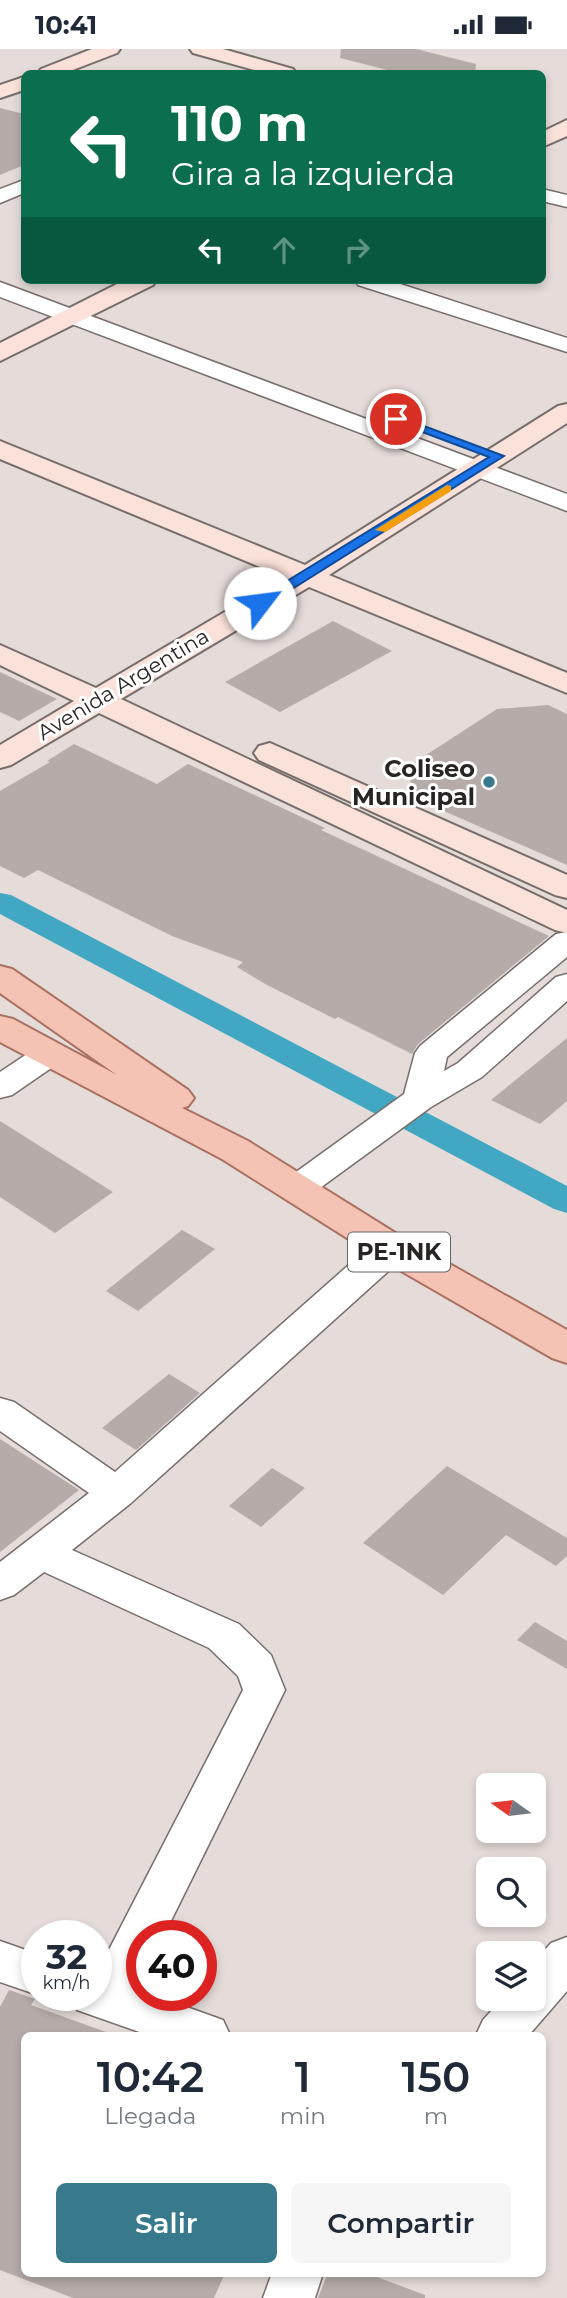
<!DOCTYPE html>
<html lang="es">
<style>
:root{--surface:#fff;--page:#f6f6f7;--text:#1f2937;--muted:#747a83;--accent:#387a8b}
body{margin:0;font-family:Montserrat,sans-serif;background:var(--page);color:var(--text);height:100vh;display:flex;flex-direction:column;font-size:26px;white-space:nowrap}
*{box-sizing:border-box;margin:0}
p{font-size:23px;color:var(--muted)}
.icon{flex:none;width:38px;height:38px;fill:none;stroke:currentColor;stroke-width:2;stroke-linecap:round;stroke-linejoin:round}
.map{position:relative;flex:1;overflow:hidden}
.panel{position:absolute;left:21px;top:1983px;width:525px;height:245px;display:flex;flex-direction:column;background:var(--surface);border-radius:10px;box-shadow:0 4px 10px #0003}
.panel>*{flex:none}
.hud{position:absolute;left:21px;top:21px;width:525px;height:214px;border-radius:10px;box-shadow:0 4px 10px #0003;background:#0b6e4f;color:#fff;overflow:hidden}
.needle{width:46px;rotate:284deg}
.fabs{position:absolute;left:476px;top:1724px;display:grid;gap:14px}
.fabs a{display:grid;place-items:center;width:70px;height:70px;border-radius:10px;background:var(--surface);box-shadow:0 4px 10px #0003;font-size:35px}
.speed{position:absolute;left:21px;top:1871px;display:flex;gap:14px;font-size:35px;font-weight:700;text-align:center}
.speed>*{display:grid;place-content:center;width:91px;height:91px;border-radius:50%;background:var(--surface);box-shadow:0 4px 10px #0003;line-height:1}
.speed small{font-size:18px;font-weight:400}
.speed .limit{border:10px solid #d22;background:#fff;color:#111}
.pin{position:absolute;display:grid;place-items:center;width:60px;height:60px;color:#fff;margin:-30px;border:4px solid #fff;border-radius:50%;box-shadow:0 2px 7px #0007}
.me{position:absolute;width:77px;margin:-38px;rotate:60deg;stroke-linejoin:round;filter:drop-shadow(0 0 5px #0008)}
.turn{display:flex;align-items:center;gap:24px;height:147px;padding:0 35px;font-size:32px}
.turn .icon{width:91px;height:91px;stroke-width:2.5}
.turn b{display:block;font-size:49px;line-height:60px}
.lanes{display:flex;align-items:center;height:66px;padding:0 35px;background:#0003;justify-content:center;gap:35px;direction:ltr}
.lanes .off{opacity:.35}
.eta{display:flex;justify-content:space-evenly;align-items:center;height:119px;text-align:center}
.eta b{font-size:42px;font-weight:600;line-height:49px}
.primary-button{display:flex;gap:14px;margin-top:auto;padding:14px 35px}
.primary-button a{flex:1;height:80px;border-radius:10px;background:var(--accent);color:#fff;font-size:28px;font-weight:600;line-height:80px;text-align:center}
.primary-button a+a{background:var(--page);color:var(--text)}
.status{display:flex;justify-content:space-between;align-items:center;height:49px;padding:0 35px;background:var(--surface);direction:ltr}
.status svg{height:19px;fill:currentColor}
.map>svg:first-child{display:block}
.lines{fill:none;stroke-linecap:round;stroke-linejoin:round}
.canal{fill:#42a7c2;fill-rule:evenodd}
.building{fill:#b5aca9}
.street-casing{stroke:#766e6b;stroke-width:3}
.secondary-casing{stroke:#766e6b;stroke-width:4}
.primary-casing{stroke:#a97161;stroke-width:4}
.street{fill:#fff;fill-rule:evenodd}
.secondary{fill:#fae1da;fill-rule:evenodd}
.primary{fill:#f5c3b4;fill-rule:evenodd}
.route{fill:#1a73e8;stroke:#114b97;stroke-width:2}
.slow{fill:#f59e0b}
.poi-dot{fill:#387a8b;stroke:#fff;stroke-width:2.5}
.labels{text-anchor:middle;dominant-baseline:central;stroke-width:6;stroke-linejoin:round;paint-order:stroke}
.far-street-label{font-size:21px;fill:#282423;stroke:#fff}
.shield{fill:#fff;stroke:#686665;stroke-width:2}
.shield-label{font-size:23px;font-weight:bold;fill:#282423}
.poi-label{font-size:24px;font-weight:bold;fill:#282423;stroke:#fff;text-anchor:end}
</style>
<div class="status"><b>10:41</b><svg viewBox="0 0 49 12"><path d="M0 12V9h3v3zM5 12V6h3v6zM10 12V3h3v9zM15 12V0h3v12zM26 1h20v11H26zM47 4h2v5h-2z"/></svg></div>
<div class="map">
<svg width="567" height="2249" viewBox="0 0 567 2249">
<rect width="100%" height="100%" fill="#e5dcd9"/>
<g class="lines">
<path class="canal" d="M 0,844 L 11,846 L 567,1137 L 567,1164 L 554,1160 L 0,865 Z"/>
</g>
<g class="building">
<path d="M 341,0 L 416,0 L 476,15 L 475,24 L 399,24 L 340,9 Z"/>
<path d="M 0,59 L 24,65 L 24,116 L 0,126 Z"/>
<path d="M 333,572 L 392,602 L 280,663 L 225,633 Z"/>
<path d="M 0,623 L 57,650 L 19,672 L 0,663 Z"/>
<path d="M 548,656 L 567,665 L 567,816 L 412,748 L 409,717 L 497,660 Z"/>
<path d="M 74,695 L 157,735 L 188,715 L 325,779 L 321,781 L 549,887 L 418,995 L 412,1005 L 338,968 L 335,970 L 267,936 L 237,918 L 243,913 L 172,887 L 38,821 L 24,829 L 0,817 L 0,742 L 50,713 L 47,712 Z"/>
<path d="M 567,989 L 567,1052 L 540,1075 L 491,1051 Z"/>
<path d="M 0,1072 L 113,1143 L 55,1184 L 0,1148 Z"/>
<path d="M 182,1181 L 215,1200 L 138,1262 L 106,1242 Z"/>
<path d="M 169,1325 L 200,1344 L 136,1401 L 102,1379 Z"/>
<path d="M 0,1390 L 79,1441 L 0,1503 Z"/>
<path d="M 447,1417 L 567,1489 L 567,1507 L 556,1517 L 506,1486 L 443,1546 L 363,1494 Z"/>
<path d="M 272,1419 L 305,1439 L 261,1478 L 229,1457 Z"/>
<path d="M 535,1573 L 567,1592 L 567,1620 L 517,1591 Z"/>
<path d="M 9,1941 L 35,1950 L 31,1956 L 106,1983 L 106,1986 L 24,1986 L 24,2224 L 225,2224 L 214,2249 L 73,2249 L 0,2221 L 0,1958 Z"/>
<path d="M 328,2224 L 366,2224 L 425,2246 L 425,2249 L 318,2249 Z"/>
</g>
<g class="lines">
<defs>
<g id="street">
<path d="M 24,131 L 24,144 L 0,154 L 0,140 Z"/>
<path d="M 542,140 L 567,146 L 567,158 L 542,152 Z"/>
<path d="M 355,231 L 388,231 L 567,289 L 567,303 L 358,236 Z"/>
<path d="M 0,233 L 567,445 L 567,462 L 0,248 Z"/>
<path d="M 567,883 L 567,908 L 447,1008 L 444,1022 L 458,1014 L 556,928 L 567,925 L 567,952 L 482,1028 L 431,1058 L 309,1147 L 297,1151 L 285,1147 L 279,1139 L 285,1131 L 404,1045 L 415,1004 L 420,997 L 556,885 Z"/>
<path d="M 48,996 L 60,999 L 65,1006 L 60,1013 L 12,1046 L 0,1049 L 0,1023 L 36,999 Z"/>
<path d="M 391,1187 L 404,1190 L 409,1199 L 404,1208 L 131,1454 L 72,1501 L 239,1575 L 271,1606 L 285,1641 L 164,1886 L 142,1886 L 142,1931 L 137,1940 L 142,1942 L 142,1946 L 153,1946 L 223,1971 L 230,1986 L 148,1986 L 77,1961 L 71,1946 L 96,1946 L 96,1926 L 243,1641 L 238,1627 L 209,1599 L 44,1523 L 14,1546 L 0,1551 L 0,1513 L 89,1444 L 0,1382 L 0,1349 L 14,1353 L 115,1423 L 378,1190 Z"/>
<path d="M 567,1888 L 567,1942 L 529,1986 L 476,1986 L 483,1971 L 502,1950 L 534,1950 L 534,1913 L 551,1894 Z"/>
<path d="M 0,1892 L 37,1905 L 38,1946 L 0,1933 Z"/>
<path d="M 272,2224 L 323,2224 L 315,2249 L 263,2249 Z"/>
</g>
<g id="secondary">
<path d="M 92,0 L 120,0 L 117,4 L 65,24 L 38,24 L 41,20 Z"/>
<path d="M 190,0 L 223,0 L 293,20 L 296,24 L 265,24 L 193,4 Z"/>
<path d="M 24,28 L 24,41 L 0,49 L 0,36 Z"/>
<path d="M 567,71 L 567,87 L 542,98 L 542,83 Z"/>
<path d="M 125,231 L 156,231 L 153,236 L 0,312 L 0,294 Z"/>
<path d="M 567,355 L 567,374 L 329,526 L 567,624 L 567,644 L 309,538 L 121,650 L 567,861 L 567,884 L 555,881 L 99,664 L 11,716 L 0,719 L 0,696 L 74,652 L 0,616 L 0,596 L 96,639 L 284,528 L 0,410 L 0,392 L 305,516 L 558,357 Z"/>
<path d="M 270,694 L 567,826 L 567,849 L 555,846 L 259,711 L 254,704 L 259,697 Z"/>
</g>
<path id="primary" d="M 0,917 L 12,920 L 188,1041 L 194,1049 L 188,1057 L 182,1059 L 248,1092 L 405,1190 L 567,1281 L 567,1314 L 552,1309 L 377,1208 L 222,1110 L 0,993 L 0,967 L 13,970 L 117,1026 L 0,944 Z"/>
</defs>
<use href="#street" class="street-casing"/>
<use href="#secondary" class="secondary-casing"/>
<use href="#primary" class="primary-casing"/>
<use href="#street" class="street"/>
<use href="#secondary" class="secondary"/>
<use href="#primary" class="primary"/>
</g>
<path class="route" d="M 393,368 L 400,368 L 504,407 L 265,557 L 256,557 L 256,551 L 489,408 L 393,372 Z"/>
<path class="slow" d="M 447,436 L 451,437 L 451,442 L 385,483 L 375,481 Z"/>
<circle class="poi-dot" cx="489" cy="733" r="7"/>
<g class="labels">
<g class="far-street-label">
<text transform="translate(123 635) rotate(-31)">Avenida Argentina</text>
</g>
<rect class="shield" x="348" y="1183.5" width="102" height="39" rx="5"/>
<g class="shield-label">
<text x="399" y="1203">PE-1NK</text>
</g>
<g class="poi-label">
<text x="475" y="719">Coliseo<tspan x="475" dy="28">Municipal</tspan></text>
</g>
</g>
</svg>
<div class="fabs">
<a><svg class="needle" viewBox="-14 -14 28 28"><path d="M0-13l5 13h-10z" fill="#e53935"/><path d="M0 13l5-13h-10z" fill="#747a83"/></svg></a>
<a><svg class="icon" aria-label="search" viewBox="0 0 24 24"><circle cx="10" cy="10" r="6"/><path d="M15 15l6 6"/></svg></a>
<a><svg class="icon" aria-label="layers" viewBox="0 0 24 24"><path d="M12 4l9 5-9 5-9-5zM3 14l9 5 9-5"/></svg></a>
</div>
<div class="speed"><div>32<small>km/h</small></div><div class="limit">40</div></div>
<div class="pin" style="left:396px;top:370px;background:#d93025"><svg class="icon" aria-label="arrive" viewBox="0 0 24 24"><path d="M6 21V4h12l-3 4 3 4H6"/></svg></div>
<svg class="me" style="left:260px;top:554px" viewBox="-20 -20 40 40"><circle r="19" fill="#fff"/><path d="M0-13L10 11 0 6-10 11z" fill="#1a73e8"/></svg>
<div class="hud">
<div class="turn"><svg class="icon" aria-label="left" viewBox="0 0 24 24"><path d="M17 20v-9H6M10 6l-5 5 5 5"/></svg><div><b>110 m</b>Gira a la izquierda</div></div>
<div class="lanes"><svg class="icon" aria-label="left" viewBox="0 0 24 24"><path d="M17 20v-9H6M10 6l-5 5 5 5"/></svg><svg class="icon off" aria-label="ahead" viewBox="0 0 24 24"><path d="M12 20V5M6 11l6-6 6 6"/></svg><svg class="icon off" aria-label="right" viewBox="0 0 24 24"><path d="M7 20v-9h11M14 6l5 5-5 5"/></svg></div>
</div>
<section class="panel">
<div class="eta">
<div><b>10:42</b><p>Llegada</p></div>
<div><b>1</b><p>min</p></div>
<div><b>150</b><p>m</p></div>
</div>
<div class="primary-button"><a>Salir</a><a>Compartir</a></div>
</section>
</div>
